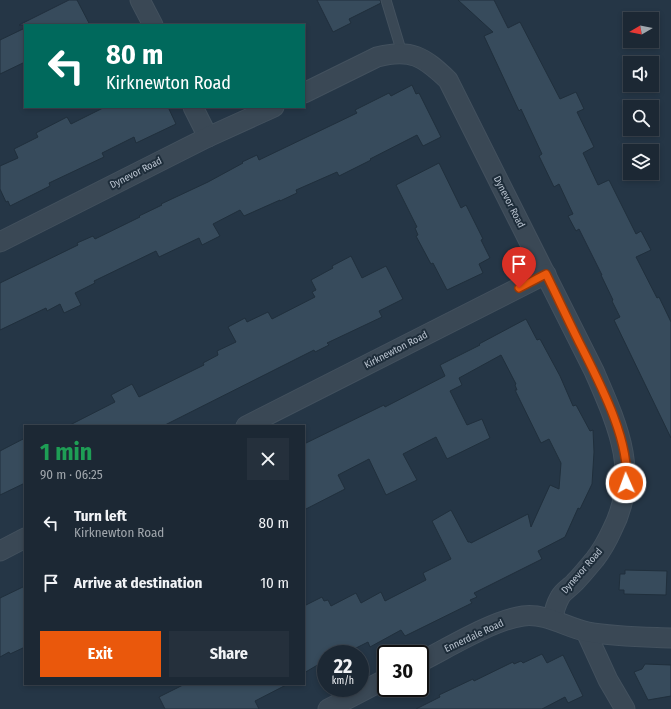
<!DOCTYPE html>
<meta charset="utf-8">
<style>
:root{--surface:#1c2834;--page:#25303c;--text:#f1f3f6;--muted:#a0a6ac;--line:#3a444f;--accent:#ea580c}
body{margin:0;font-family:"Fira Sans Condensed",sans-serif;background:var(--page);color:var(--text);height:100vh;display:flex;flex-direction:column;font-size:15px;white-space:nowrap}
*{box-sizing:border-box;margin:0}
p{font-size:13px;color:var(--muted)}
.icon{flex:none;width:22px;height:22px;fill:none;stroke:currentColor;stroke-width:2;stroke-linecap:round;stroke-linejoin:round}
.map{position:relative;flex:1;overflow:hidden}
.drawer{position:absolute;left:24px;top:425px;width:281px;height:260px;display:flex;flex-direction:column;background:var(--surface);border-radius:0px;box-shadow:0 2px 6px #0003,0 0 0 1px var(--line)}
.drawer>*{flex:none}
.guide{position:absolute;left:24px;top:24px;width:281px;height:84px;border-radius:0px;box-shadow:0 2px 6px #0003,0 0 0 1px var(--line);background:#00695c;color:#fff;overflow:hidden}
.needle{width:26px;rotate:260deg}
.controls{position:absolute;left:623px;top:12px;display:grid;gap:8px}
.controls a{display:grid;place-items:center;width:36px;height:36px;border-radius:0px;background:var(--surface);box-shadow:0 2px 6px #0003,0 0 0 1px var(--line);font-size:20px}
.speed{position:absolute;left:317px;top:645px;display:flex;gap:8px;font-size:20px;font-weight:700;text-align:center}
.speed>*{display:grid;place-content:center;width:52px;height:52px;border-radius:50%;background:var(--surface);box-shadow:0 2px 6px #0003,0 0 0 1px var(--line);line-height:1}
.speed small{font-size:10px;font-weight:400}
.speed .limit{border:2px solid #111;border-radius:6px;background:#fff;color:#111}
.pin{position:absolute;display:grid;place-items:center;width:34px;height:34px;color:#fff;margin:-41px -17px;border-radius:50% 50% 50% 0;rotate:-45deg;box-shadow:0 0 4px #0007}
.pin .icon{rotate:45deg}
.me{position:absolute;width:44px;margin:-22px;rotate:358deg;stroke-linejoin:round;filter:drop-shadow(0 0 3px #0008)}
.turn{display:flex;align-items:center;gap:14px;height:84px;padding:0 16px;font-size:18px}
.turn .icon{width:52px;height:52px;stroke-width:2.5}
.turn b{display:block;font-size:28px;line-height:34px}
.round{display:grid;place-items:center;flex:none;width:42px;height:42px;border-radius:0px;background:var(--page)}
.head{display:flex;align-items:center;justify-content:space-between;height:68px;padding:0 16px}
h1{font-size:24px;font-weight:700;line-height:30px;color:#1e9e55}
.button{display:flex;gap:8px;margin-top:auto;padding:8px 16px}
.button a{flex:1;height:46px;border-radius:0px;background:var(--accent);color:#fff;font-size:16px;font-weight:700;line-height:46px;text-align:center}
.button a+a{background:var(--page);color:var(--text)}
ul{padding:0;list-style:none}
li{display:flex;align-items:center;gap:12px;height:60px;padding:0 16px}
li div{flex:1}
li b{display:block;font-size:15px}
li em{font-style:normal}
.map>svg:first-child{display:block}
.building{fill:#374b5c;stroke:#202f3c}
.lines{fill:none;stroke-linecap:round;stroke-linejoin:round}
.service-casing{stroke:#43515e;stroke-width:11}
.minor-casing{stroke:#43515e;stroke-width:21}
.service{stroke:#3a4855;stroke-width:9}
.minor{stroke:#3a4855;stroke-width:19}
.route-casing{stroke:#983908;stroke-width:10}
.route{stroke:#ea580c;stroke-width:7}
.labels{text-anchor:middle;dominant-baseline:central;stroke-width:4;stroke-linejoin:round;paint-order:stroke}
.street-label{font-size:10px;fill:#b8c2ce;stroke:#1e2d3a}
</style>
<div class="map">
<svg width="671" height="709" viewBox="0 0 671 709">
<rect width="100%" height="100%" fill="#253646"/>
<g class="building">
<path d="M 69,0 L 77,0 L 90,25 L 19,25 Z"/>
<path d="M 317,0 L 380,0 L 381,3 L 349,19 L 351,23 L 333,32 Z"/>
<path d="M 458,0 L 494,0 L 508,28 L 520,22 L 560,99 L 576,92 L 584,109 L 577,112 L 594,147 L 583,153 L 598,185 L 609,180 L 636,234 L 641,231 L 651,250 L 636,257 L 657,298 L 659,297 L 671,322 L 671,438 L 614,320 L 620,317 L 612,301 L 613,300 L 601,275 L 602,275 L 579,229 L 576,231 L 568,216 L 573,214 L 559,184 L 554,187 L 539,156 L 542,154 L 521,109 L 519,111 L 484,36 L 493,32 Z"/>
<path d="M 25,28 L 25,62 L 0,74 L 0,40 Z"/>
<path d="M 412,85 L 416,94 L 419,93 L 441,137 L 423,146 L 417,135 L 370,159 L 371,160 L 339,176 L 337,172 L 296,190 L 297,193 L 280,201 L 280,200 L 244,216 L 240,210 L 213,224 L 220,236 L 202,245 L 199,238 L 159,257 L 156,251 L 94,281 L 95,283 L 75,293 L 81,305 L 64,313 L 60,304 L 47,311 L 46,308 L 0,330 L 0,283 L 78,245 L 77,243 L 93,236 L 95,239 L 140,217 L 139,216 L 162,205 L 161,204 L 208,182 L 243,163 L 242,162 L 257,155 L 259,160 L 357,113 L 355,110 L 389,93 L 391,96 Z"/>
<path d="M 105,107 L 168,107 L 176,124 L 136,143 L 134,137 L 102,153 L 104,157 L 49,183 L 50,186 L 10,206 L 8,201 L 6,202 L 0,189 L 0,166 L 18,158 L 14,149 L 38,137 L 36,133 L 67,117 L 71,124 Z"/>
<path d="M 439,163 L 461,208 L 466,205 L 483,239 L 481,240 L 490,258 L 479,264 L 483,273 L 447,290 L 433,263 L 431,264 L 416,236 L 418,235 L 415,228 L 417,227 L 396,185 Z"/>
<path d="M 351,256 L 362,278 L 386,266 L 403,299 L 379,311 L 382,317 L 327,343 L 329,345 L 315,352 L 314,350 L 163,426 L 68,426 L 115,402 L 111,395 L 132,384 L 139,397 L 204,365 L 203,363 L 218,355 L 217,351 L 236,342 L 228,327 L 245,318 L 247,322 L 268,312 L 272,319 L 315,297 L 312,292 L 316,290 L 311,280 L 333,268 L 332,266 Z"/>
<path d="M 526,319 L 537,340 L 540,339 L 560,376 L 573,406 L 576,405 L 590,431 L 593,430 L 594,452 L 592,484 L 580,509 L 578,508 L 565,537 L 538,551 L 542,559 L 474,593 L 477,597 L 470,600 L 472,603 L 405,636 L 401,630 L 370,647 L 368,642 L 344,654 L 326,654 L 326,660 L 304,673 L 304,606 L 322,597 L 324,601 L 328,600 L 331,606 L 356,593 L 361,603 L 381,592 L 385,601 L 426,580 L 423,573 L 451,559 L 432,521 L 451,510 L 468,542 L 470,542 L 471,543 L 528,514 L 531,527 L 550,485 L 559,489 L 561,463 L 549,439 L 541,443 L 515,390 L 517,390 L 515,385 L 516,384 L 501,355 L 459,378 L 462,385 L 450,391 L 467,425 L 482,419 L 490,438 L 447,459 L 436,437 L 403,454 L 417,480 L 386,495 L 369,459 L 338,475 L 345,489 L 304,510 L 304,444 L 384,405 L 385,407 L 445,376 L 440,365 L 480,345 L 479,344 Z"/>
<path d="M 25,438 L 25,483 L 0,495 L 0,451 Z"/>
<path d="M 625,570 L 667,571 L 666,595 L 624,594 L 624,590 L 619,590 L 620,574 L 625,574 Z"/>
<path d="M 25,586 L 25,647 L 10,654 L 9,652 L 0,657 L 0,598 Z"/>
<path d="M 542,654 L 547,663 L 563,655 L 583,696 L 568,703 L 565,697 L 542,709 L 416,709 L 440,697 L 439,695 L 473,679 L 474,681 L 513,662 L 514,664 L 521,661 L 523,663 Z"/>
<path d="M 645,664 L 671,665 L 671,696 L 648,700 L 634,672 L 642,669 Z"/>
<path d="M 185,684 L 288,684 L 255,701 L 259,709 L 165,709 L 159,697 Z"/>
</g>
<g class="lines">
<defs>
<path id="service" d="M 386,0 L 402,53"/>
<g id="minor">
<path d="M 140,0 L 153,25"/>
<path d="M 304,93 L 377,57 C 411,48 424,57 448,80 L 594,371 C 617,424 641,474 612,530 C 607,541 602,550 595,559 C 589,566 582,575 575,582 C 571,587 563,591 560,597 C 556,604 554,611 553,619"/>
<path d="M 193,107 L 208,137"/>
<path d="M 0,242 L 208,137 L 274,107"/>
<path d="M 246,426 L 546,274"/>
<path d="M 0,551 L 25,538"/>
<path d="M 586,632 L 608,680 L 625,709"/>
<path d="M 420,662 C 448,648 493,620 523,616 C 547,613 567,628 588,632 C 616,637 644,637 671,638"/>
<path d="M 328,709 L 386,679"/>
</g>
</defs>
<use href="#service" class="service-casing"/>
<use href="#minor" class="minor-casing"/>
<use href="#service" class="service"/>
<use href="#minor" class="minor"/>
</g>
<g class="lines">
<defs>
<path id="route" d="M 519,288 L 546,274 C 557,296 567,318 578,340 C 597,378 631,440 626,483"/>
</defs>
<use href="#route" class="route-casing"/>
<use href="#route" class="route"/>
</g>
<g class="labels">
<g class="street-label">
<text transform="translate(136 173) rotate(-27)">Dynevor Road</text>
<text transform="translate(509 202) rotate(63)">Dynevor Road</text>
<text transform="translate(396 350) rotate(-27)">Kirknewton Road</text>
<text transform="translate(582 571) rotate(-49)">Dynevor Road</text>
<text transform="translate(474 636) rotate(-25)">Ennerdale Road</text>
</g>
</g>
</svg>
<div class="controls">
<a><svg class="needle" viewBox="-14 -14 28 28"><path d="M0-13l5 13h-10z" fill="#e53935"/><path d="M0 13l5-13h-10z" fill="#a0a6ac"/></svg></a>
<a><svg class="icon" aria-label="sound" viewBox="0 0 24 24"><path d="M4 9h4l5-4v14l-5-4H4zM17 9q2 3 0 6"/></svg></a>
<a><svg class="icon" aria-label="search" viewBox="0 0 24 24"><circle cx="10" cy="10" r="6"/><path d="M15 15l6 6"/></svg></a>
<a><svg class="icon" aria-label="layers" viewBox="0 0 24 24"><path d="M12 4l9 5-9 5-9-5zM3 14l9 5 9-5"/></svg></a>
</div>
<div class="speed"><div>22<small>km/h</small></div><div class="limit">30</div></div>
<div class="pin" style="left:519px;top:288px;background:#d93025"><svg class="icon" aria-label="arrive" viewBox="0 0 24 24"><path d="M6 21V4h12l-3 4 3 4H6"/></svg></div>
<svg class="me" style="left:626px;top:483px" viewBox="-20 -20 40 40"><circle r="17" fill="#ea580c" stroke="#fff" stroke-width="3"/><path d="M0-11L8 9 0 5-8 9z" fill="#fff"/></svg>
<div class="guide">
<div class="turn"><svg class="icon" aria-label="left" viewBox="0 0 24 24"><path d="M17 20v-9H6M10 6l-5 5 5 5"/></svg><div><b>80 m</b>Kirknewton Road</div></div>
</div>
<section class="drawer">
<div class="head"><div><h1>1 min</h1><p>90 m · 06:25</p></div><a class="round"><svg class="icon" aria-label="close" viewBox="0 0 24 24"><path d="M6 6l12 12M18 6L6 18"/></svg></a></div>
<ul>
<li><svg class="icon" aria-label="left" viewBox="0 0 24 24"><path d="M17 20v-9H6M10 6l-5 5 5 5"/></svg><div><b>Turn left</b><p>Kirknewton Road</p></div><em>80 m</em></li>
<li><svg class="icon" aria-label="arrive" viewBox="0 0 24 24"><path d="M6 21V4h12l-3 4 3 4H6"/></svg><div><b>Arrive at destination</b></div><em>10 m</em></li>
</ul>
<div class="button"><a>Exit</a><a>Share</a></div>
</section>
</div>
